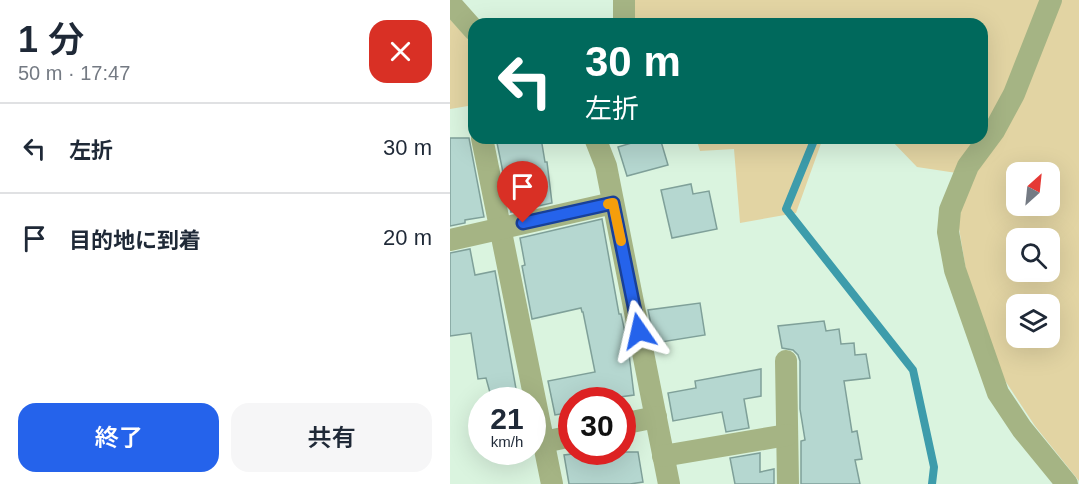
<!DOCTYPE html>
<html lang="ja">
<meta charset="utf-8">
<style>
:root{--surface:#fff;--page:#f6f6f7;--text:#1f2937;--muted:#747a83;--line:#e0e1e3;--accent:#2563eb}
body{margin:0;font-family:Helvetica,"Noto Sans JP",sans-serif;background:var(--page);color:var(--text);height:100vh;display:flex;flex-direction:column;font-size:22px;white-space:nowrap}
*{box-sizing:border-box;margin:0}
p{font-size:20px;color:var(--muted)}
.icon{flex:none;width:33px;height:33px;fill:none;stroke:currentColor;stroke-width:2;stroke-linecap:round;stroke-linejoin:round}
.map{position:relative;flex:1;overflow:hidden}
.sheet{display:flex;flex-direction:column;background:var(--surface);width:450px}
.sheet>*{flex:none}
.hud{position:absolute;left:18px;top:18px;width:520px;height:126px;border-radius:18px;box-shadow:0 6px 24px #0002;background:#00695c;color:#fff;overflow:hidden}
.needle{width:39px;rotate:27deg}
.tools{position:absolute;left:556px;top:162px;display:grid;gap:12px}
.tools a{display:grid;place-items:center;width:54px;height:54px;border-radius:12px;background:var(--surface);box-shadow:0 6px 24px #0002;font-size:30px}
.speed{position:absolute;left:18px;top:387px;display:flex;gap:12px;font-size:30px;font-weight:700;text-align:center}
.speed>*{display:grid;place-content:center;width:78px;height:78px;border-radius:50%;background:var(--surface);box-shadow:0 6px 24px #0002;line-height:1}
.speed small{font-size:15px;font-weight:400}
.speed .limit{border:9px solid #d22;background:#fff;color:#111}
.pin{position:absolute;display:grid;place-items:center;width:51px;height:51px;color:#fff;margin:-62px -26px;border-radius:50% 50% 50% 0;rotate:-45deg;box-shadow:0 0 6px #0007}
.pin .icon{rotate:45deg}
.me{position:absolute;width:66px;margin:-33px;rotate:349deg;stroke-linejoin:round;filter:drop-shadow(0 0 4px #0008)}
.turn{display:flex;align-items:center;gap:21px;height:126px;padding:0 18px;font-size:27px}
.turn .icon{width:78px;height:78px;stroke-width:2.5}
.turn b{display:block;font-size:42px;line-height:51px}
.round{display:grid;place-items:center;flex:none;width:63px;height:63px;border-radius:18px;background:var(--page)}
.headline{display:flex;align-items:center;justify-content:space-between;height:102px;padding:0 18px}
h1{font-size:36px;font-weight:600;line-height:45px}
.cta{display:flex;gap:12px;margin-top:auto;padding:12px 18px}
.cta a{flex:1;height:69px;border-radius:18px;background:var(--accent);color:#fff;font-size:24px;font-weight:600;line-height:69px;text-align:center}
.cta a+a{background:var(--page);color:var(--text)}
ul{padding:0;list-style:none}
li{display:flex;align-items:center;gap:18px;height:90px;padding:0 18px;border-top:2px solid var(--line)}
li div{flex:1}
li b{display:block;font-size:22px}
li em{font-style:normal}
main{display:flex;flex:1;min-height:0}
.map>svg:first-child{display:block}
.green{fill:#e2d4a3;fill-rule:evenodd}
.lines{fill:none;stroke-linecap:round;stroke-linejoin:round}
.stream{stroke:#3d9cab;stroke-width:8}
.building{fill:#b5d7d0;stroke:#7fa099;stroke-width:1.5}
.minor{stroke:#a5b484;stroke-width:22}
.route-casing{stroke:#184099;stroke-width:15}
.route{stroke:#2563eb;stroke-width:10}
.slow{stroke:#f59e0b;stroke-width:10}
</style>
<main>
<section class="sheet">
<div class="headline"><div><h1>1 分</h1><p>50 m · 17:47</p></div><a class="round" style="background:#d93025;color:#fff"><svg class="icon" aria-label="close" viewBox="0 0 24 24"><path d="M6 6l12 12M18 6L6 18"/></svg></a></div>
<ul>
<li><svg class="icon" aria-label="left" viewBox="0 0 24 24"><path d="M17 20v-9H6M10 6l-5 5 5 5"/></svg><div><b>左折</b></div><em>30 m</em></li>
<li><svg class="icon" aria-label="arrive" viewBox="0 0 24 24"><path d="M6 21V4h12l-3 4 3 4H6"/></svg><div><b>目的地に到着</b></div><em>20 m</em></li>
</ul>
<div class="cta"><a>終了</a><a>共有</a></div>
</section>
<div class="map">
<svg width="629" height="484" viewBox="0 0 629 484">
<rect width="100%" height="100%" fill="#daf4df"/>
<g class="green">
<path d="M 179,0 L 629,0 L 629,481 L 585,426 L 548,370 L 518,283 L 508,222 L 520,175 L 467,167 L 439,138 L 532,138 L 532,24 L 178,24 ZM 567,172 L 600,172 L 600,206 L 567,206 ZM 567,238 L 600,238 L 600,272 L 567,272 ZM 567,304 L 600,304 L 600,338 L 567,338 Z"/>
<path d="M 0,19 L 24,46 L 24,105 L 0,109 Z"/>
<path d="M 246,138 L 373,138 L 346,213 L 290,223 L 284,149 L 250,151 Z"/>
</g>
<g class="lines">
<path class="stream" d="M 365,138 L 336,209 L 463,370 L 484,467 L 482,484"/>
</g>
<g class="building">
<path d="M 0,138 L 19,138 L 34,217 L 15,220 L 15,223 L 0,226 Z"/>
<path d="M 46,138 L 91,138 L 95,162 L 97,162 L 102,203 L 61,212 Z"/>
<path d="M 198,138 L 210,138 L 218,165 L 177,176 L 168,147 Z"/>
<path d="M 241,184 L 243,194 L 259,191 L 267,229 L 222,238 L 211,190 Z"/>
<path d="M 152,219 L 169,314 L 171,314 L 178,346 L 184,395 L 148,400 L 122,400 L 122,412 L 105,415 L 98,381 L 145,372 L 133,312 L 132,312 L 131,308 L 82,319 L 72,266 L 75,265 L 70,238 Z"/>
<path d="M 20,249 L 25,275 L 45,271 L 68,400 L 42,400 L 36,378 L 28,379 L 21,333 L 0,336 L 0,253 Z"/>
<path d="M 250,303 L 255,335 L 205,343 L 198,310 Z"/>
<path d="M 374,321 L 376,331 L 389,329 L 391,344 L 404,343 L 405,355 L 416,354 L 420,378 L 394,381 L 402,432 L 407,431 L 412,459 L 405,460 L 410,484 L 351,484 L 351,441 L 355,440 L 350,409 L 350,361 L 348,355 L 343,350 L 332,348 L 328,326 Z"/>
<path d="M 311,369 L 311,396 L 294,399 L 299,428 L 276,432 L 272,412 L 223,421 L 218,393 L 246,388 L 245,381 Z"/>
<path d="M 140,452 L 188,452 L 193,482 L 180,484 L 119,484 L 114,455 Z"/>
<path d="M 310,453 L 310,472 L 324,469 L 324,484 L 285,484 L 280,458 Z"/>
</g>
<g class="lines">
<g class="minor">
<path d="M 601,0 L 564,94 L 544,131 L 518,166 L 500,210 L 498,232 L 505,270 L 548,393 L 572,429 L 617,484"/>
<path d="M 0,3 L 24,30"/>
<path d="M 174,24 L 174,0"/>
<path d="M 32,138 L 102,484"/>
<path d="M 145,138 L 156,166 L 219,484"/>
<path d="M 0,240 L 163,203"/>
<path d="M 336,361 L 338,484"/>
<path d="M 172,424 L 206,417"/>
<path d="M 94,442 L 122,436"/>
<path d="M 213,456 L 337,435"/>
</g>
</g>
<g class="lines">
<defs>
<path id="route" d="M 73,223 L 163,203 L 189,331"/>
</defs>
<use href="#route" class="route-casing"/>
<use href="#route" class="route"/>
<path class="slow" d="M 158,204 L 163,203 L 171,241"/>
</g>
</svg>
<div class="tools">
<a><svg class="needle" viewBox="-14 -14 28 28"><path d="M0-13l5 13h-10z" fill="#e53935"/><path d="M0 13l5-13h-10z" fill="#747a83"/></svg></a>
<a><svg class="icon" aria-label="search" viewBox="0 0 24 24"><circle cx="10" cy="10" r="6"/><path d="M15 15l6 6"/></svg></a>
<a><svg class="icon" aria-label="layers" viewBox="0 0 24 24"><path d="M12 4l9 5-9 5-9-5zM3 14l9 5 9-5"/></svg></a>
</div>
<div class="speed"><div>21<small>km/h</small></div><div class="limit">30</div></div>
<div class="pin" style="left:73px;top:223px;background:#d93025"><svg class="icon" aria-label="arrive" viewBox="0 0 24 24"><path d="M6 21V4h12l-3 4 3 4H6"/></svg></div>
<svg class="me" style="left:189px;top:331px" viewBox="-20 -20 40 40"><path d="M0-17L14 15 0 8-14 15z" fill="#2563eb" stroke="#fff" stroke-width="4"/></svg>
<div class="hud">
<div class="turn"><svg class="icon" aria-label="left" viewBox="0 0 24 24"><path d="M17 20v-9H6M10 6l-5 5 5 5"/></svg><div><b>30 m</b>左折</div></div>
</div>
</div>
</main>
